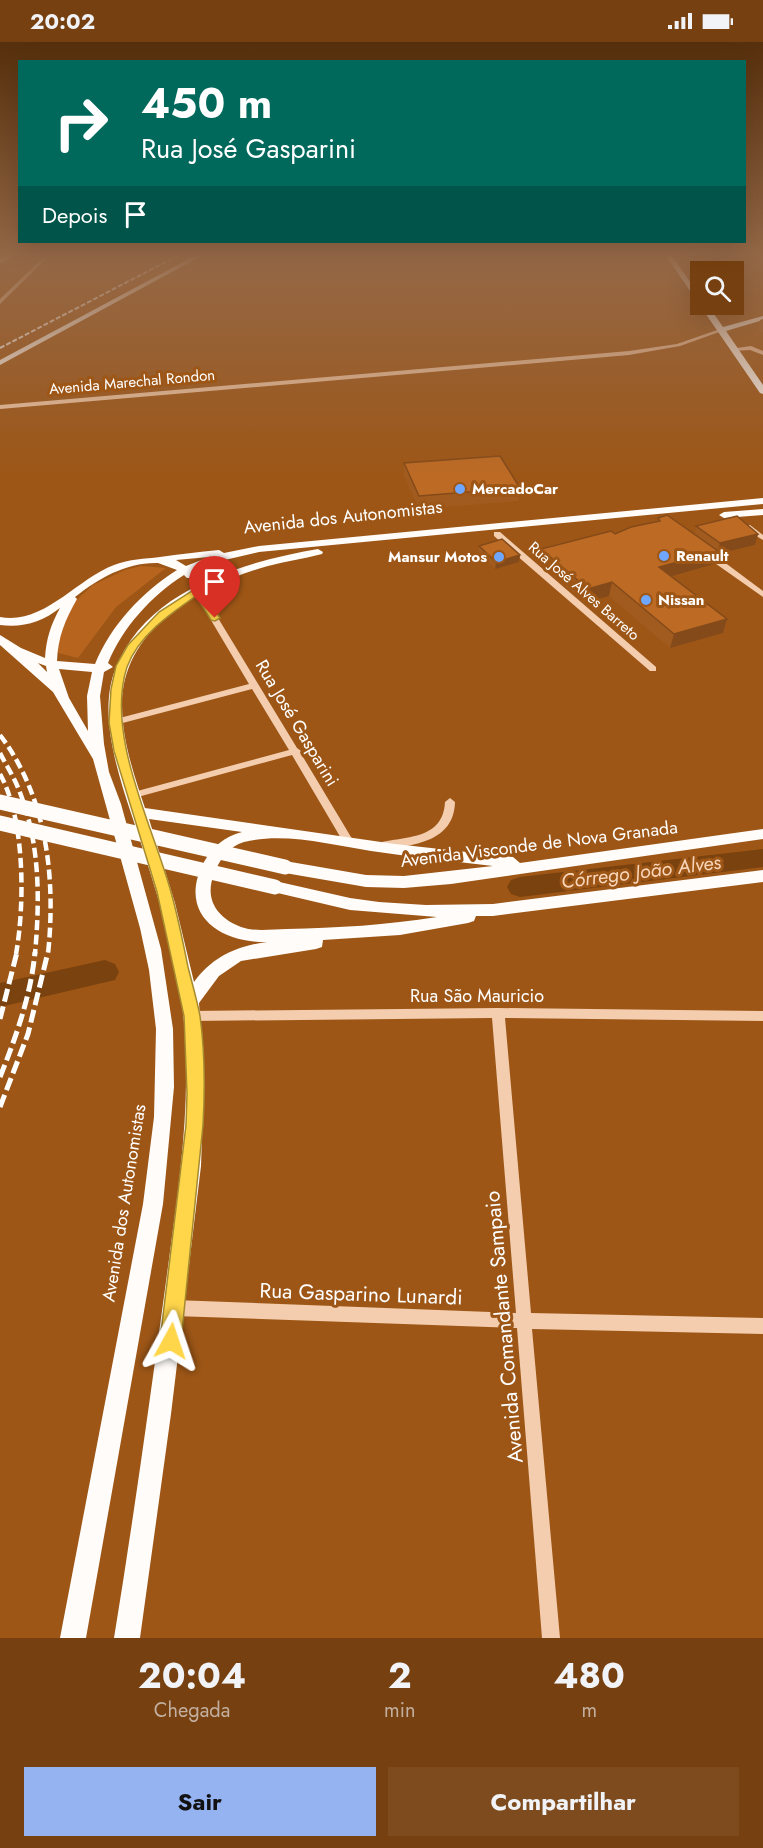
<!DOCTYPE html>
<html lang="pt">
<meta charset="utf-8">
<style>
:root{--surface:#764010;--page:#7d4b1e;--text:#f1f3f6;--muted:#c2af9f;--accent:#95b2f1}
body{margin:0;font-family:Jost,sans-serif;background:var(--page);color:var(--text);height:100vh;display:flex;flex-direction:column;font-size:22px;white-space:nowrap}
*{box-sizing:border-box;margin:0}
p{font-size:20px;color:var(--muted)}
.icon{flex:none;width:33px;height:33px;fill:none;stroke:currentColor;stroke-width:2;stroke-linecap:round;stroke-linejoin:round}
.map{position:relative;height:1596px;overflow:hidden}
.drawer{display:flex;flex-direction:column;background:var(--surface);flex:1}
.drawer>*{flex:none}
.top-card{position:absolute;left:18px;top:18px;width:728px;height:183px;border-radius:0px;box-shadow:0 6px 24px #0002;background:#00695c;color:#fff;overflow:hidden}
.controls{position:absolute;left:690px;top:219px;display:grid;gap:12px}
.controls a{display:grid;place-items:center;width:54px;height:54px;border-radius:0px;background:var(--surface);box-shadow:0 6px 24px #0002;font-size:30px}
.pin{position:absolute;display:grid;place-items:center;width:51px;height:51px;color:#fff;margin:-62px -26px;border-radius:50% 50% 50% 0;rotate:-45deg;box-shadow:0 0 6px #0007}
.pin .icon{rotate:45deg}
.me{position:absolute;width:66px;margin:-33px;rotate:5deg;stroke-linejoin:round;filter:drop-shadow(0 0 4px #0008)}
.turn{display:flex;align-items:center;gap:21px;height:126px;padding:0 24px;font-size:27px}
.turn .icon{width:78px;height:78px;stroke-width:2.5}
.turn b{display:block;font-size:42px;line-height:51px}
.then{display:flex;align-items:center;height:57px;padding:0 24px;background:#0003;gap:12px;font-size:22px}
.eta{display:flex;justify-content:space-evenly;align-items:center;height:102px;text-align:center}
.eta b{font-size:36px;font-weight:700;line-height:42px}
.button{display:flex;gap:12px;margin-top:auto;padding:12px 24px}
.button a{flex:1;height:69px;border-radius:0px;background:var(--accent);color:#111;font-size:24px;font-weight:700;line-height:69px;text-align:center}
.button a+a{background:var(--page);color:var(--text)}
.status{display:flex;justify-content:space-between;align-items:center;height:42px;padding:0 30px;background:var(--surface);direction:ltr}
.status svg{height:16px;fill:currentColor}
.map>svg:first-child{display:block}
.green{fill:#b7641e}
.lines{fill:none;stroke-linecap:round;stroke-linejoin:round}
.river{fill:#7a420e;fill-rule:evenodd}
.minor{fill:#f3cdad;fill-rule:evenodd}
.major{fill:#fffcf9;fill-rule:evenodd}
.rail-far2{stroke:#fff;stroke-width:2;stroke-dasharray:5 2;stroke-linecap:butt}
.rail-far1{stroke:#fff;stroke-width:4.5;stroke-dasharray:10 4.5;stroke-linecap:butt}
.rail{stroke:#fff;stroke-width:5;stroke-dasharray:13 5;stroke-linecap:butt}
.major-bridge{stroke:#fffcf9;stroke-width:15}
.wall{fill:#a25b1f}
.shaded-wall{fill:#844a19}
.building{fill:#bc6a24;stroke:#844a19;stroke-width:1.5}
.route{fill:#ffd54a;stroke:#a68a30;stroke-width:1.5}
.poi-dot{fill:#6fa6ff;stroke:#9d5616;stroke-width:2}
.labels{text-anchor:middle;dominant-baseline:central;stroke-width:6;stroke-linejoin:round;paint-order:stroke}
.far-street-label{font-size:15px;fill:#fff;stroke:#9d5616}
.far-poi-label{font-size:15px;font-weight:bold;fill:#fff;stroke:#9d5616;text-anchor:start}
.street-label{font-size:18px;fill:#fff;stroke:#9d5616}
.water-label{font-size:20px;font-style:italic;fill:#f9d6ba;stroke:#9d5616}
.near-street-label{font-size:21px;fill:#fff;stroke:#9d5616}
</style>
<div class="status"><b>20:02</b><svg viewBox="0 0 49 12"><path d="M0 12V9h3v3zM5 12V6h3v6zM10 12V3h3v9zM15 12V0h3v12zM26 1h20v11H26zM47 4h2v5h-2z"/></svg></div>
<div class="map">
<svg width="763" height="1596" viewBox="0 0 763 1596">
<rect width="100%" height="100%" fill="#9d5616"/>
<path class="green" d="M 141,524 L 166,526 L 116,565 L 78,616 L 58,611 L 56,603 L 72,562 L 93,543 L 125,528 Z"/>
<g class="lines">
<g class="river">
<path d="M 763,807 L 763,825 L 520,855 L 511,852 L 507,845 L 511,838 L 520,835 Z"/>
<path d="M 105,918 L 115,922 L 119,930 L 115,938 L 0,965 L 0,941 Z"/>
</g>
<g class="minor">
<path d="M 48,211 L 52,211 L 0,262 L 0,257 Z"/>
<path d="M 720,287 L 725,288 L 680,304 L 629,313 L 0,367 L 0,363 L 629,309 L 677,302 Z"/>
<path d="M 751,304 L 763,309 L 763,313 L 750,308 L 733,309 L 730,307 Z"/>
<path d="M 744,483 L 750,483 L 763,493 L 763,498 L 744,487 Z"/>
<path d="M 494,490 L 500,490 L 656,625 L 656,629 L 650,629 L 494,494 Z"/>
<path d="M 702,508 L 708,508 L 763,549 L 763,555 L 702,512 Z"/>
<path d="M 194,546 L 200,546 L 201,548 L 297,706 L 301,709 L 300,710 L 354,800 L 353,803 L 345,803 L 292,713 L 134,756 L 130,755 L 129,753 L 130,751 L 289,708 L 252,647 L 115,683 L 110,680 L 112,678 L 249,642 L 193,548 Z"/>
<path d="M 450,756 L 455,760 C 454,800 414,803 382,808 L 378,807 L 377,804 L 378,801 C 406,794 443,798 445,760 Z"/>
<path d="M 498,966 L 763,969 L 763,979 L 505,976 L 531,1271 L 763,1276 L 763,1292 L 532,1287 L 560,1596 L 542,1596 L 517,1286 L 174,1274 L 169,1271 L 166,1266 L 169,1261 L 174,1258 L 516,1271 L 492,976 L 192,979 L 188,978 L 186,974 L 188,970 L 192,969 Z"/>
</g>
<g class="major">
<path d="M 12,211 L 19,211 L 0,221 L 0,216 Z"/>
<path d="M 200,211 L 207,211 L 0,323 L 0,318 Z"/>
<path d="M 664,211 L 670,211 L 700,254 L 700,262 L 707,262 L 723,285 L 763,274 L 763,278 L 726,289 L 763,343 L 763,352 L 760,351 Z"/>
<path d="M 763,456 L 763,462 L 259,510 L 216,520 L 192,529 L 197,534 L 195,536 L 187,536 L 184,533 C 151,554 123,585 108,621 L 113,625 L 104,630 L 100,654 L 104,702 L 109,730 L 121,762 L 161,907 L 173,987 L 174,1045 L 163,1162 L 86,1596 L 60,1596 L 143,1162 L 154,1075 L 156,987 L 149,928 L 140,886 L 93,717 L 53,650 L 0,603 L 0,593 L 21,606 L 45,616 C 46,597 51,582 60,566 C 42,580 23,586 0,583 L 0,575 C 44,583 75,538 114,523 C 130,517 144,517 160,515 C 179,512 199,510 219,508 L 224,511 L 259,504 ZM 209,515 L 186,524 L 176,518 ZM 158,521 L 177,528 C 142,550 111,583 95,622 L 57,619 C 58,595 65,578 77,557 L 75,555 C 99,536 127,520 158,521 ZM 38,621 L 46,624 L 47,630 ZM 59,627 L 92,630 L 87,654 L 88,689 L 69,656 Z"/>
<path d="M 763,467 L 763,473 L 724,476 L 719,473 L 724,470 Z"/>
<path d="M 318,507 L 323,510 L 322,512 C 304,517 286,519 268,524 C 202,542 122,586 122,663 C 122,698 134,733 145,766 L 395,802 L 513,815 L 520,821 L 763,787 L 763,797 L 451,842 L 404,846 L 366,845 L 285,831 L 280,829 L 277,825 L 280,821 L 285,819 L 366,833 L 404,834 L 493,824 C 453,819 412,815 371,809 C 331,803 285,790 244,800 C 229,804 219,818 214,832 C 204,857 217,876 241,885 C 255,890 272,887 287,887 C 337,886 387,883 437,875 L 350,868 L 269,849 L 267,845 L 269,841 L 275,839 L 350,856 L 379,860 L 426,863 L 493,862 L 763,828 L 763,840 L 493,874 L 476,874 L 474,879 L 468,881 L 400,893 L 323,898 L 322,905 L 316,907 L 241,919 L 219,934 L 199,961 L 204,1039 L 201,1124 L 171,1372 L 140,1596 L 114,1596 C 133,1480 149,1364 165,1247 C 177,1156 193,1063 183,970 C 177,918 161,864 145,814 C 129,760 94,683 115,628 C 145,548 243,520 318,507 ZM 149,777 L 242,790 C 224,795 213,804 204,820 C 177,871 219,901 267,900 C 237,904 212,915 194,940 L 175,861 Z"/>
</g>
<path class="rail-far2" d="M 0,306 L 183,211"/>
<g class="rail-far1">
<path d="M 0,693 C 47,755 56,836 48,912"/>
<path d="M 0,711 C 6,723 14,735 19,748 C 40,801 40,856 35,912"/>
<path d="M 0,732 C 25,777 25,862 16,912"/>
</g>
<g class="rail">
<path d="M 0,977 L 17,910"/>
<path d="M 0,1035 C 16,995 31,953 35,910"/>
<path d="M 0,1065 L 28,992 L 48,910"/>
</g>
<g class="major-bridge">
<path d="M 0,760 L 285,825"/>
<path d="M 0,781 L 275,845"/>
</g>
</g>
<g class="wall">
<path d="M 763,277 L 763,291 L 757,288 L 760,278 Z"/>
<path d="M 404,421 L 520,446 L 518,459 L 419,467 L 404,434 Z"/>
<path d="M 658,476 L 695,492 L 696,484 L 758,492 L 755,503 L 717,512 L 714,522 L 671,534 L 727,577 L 723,591 L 670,606 L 609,554 L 585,561 L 539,521 L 541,507 L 615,492 L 657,480 Z"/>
<path d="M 479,504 L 520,513 L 519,520 L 495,527 L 478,511 Z"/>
</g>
<g class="shaded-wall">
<path d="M 758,492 L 755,503 L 717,512 L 720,501 Z"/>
<path d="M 718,509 L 714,522 L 655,539 L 659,525 Z"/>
<path d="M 520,513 L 519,520 L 495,527 L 496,520 Z"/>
<path d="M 612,540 L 609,554 L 585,561 L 588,547 Z"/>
<path d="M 727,577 L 723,591 L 670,606 L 674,592 Z"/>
</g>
<g class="building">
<path d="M 500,414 L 520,446 L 419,454 L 404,421 Z"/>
<path d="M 667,473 L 718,509 L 659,525 L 727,577 L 674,592 L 612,540 L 588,547 L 541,507 L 611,489 L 615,492 L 631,485 L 660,479 L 658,476 Z"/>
<path d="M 737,474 L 758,492 L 720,501 L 696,484 Z"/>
<path d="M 502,497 L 520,513 L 496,520 L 479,504 Z"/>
</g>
<linearGradient id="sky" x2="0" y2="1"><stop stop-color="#562f0c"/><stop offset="0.49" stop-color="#946847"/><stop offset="1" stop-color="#946847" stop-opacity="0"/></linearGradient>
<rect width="763" height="434" fill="url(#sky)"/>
<path class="route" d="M 198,545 L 201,546 L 220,576 L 215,579 L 211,578 L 196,554 C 170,572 138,594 127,625 C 105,693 153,784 171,850 C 178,875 183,900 188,925 C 192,941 197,958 200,974 C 205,1010 205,1048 203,1083 L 181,1299 L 178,1306 L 171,1309 L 163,1306 L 160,1299 L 186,1083 L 187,1052 L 184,974 L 157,850 L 114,709 L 109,681 L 111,647 L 116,624 L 128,603 L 159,570 Z"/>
<g class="poi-dot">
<circle cx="460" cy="447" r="6"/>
<circle cx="664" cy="514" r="6"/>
<circle cx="499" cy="515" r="6"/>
<circle cx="646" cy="558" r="6"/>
</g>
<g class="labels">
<g class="far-street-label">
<text transform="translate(132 340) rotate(-5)">Avenida Marechal Rondon</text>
<text transform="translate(584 549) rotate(41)">Rua José Alves Barreto</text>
</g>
<g class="far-poi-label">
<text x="472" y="447">MercadoCar</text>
<text x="676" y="514">Renault</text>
<text x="487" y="515" text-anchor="end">Mansur Motos</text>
<text x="658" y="558">Nissan</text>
</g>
<g class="street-label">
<text transform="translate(343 475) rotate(-6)">Avenida dos Autonomistas</text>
<text transform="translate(297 681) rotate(59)">Rua José Gasparini</text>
<text transform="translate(539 802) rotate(-7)">Avenida Visconde de Nova Granada</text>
<text x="477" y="954">Rua São Mauricio</text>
<text transform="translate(124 1161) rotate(-81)">Avenida dos Autonomistas</text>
</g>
<g class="water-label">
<text transform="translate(641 830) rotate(-7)">Córrego João Alves</text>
</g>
<g class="near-street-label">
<text transform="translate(361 1252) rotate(2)">Rua Gasparino Lunardi</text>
<text transform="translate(504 1285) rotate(-95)">Avenida Comandante Sampaio</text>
</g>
</g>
</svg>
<div class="controls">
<a><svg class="icon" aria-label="search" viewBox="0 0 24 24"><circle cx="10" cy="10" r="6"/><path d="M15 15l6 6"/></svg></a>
</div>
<div class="pin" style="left:215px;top:576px;background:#d93025"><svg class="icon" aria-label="arrive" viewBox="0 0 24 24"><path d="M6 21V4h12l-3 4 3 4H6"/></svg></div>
<svg class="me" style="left:171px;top:1299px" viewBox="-20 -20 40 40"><path d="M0-17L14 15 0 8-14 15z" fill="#ffd54a" stroke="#fff" stroke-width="4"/></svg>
<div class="top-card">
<div class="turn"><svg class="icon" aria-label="right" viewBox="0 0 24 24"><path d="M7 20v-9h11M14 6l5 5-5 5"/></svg><div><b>450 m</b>Rua José Gasparini</div></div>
<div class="then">Depois<svg class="icon" aria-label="arrive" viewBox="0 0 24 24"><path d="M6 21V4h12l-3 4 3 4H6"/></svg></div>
</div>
</div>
<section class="drawer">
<div class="eta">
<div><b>20:04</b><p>Chegada</p></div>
<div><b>2</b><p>min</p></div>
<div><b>480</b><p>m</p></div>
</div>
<div class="button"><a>Sair</a><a>Compartilhar</a></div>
</section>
